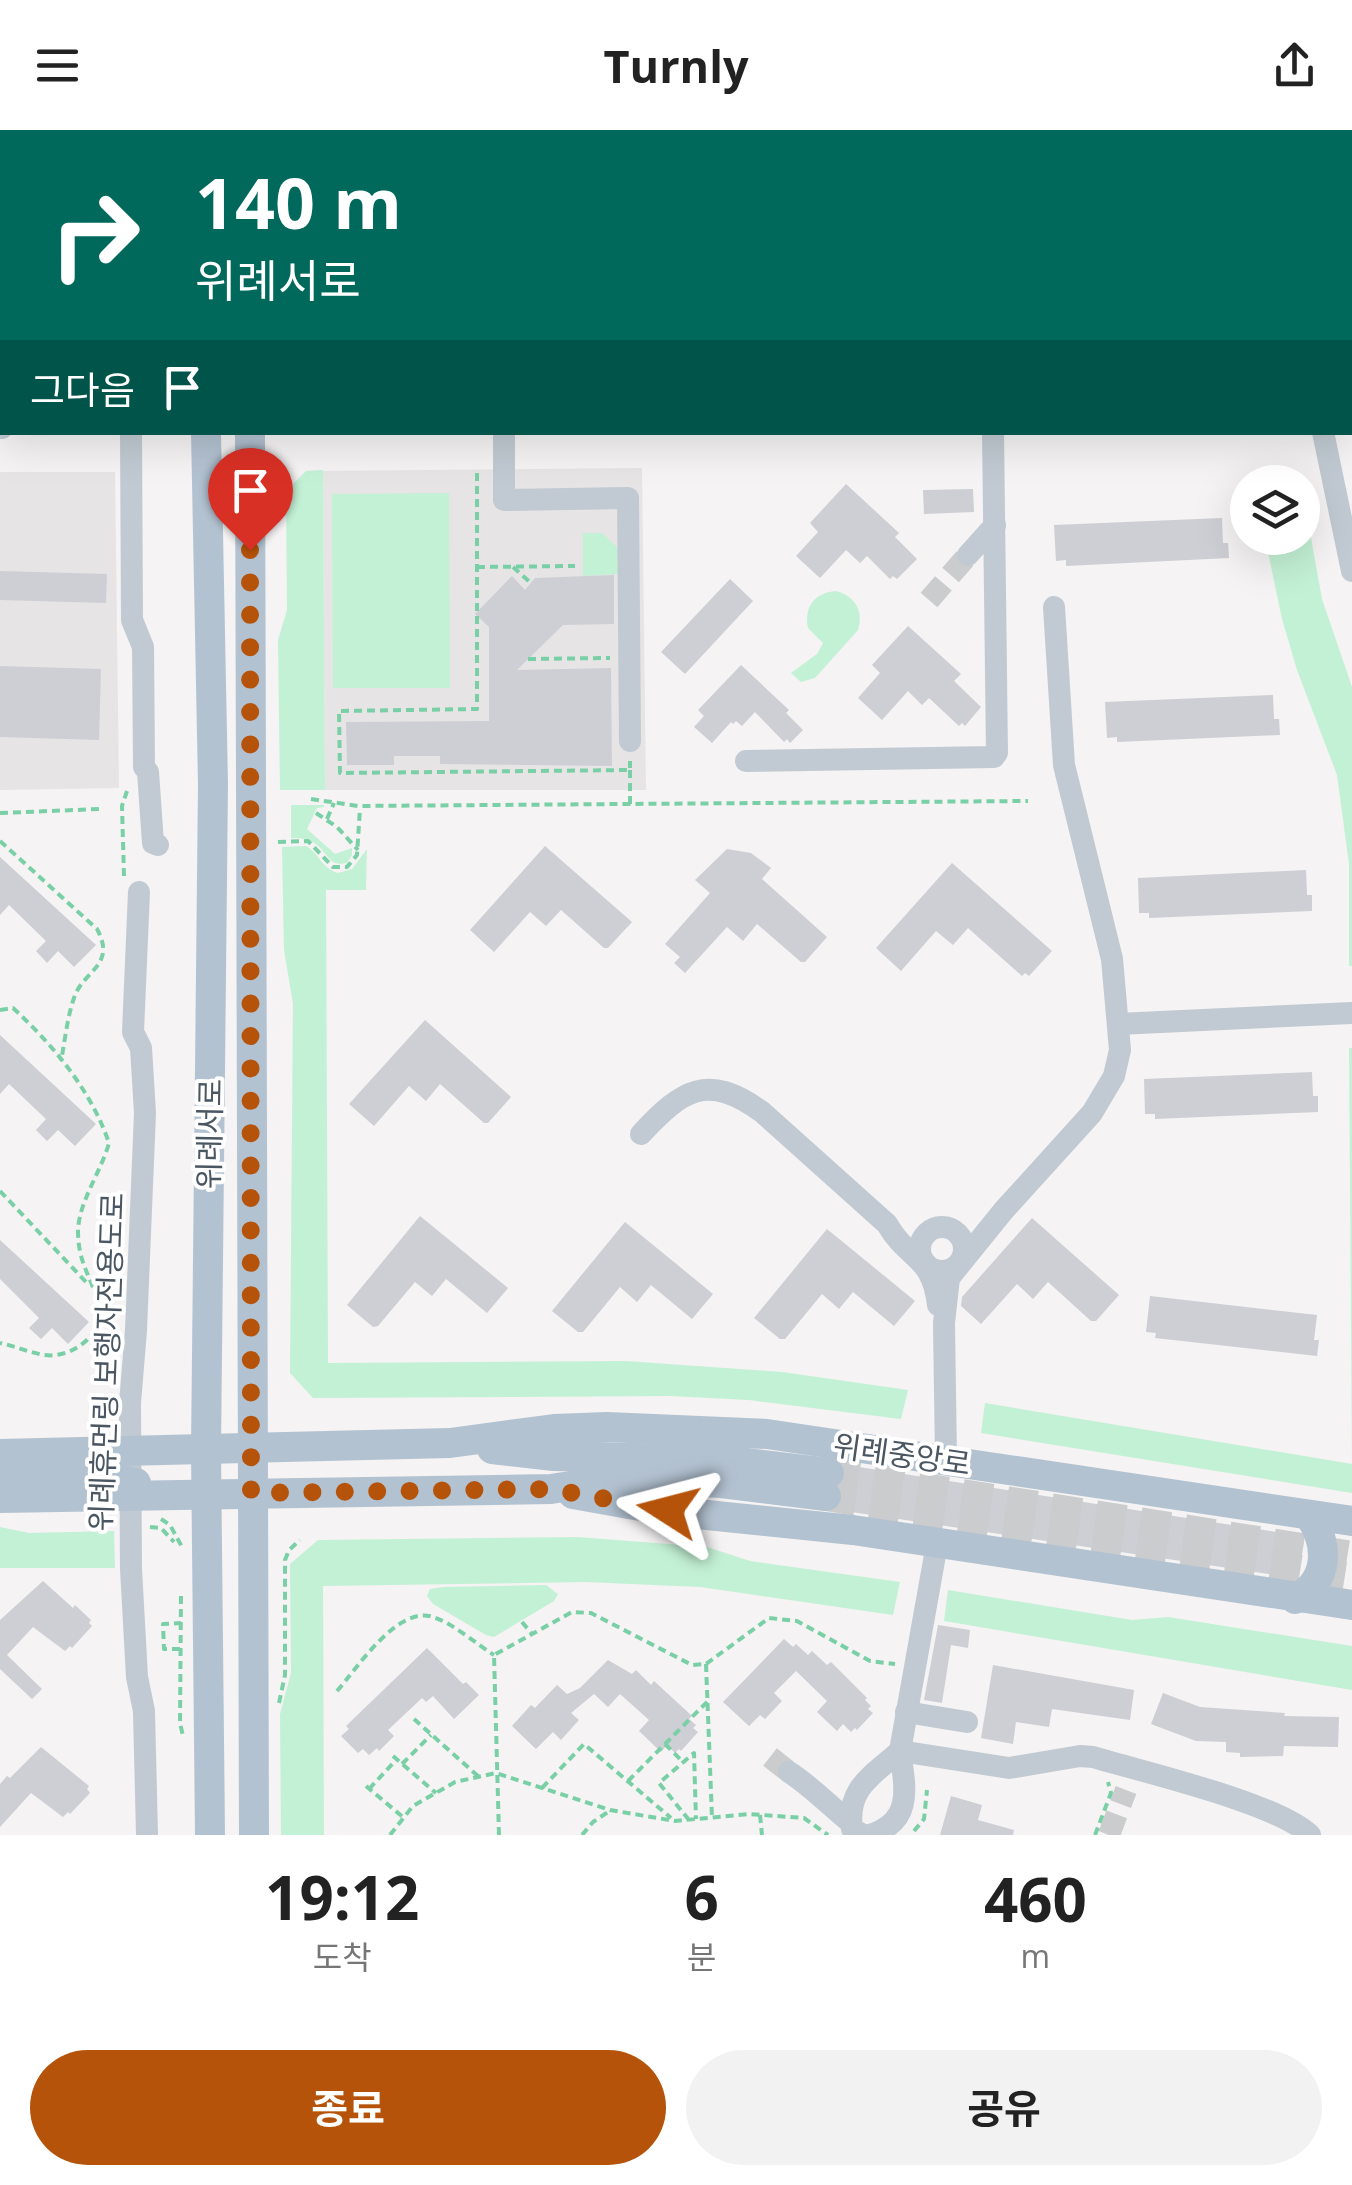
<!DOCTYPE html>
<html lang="ko">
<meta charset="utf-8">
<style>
:root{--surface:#fff;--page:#f2f2f2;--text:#222;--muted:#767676;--accent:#b45309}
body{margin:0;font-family:"Open Sans","Noto Sans KR",sans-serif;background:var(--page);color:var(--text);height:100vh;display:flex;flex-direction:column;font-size:38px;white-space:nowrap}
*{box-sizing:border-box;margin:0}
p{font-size:32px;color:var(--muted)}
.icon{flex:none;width:55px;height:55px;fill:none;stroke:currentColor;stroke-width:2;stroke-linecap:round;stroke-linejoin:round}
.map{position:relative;height:1705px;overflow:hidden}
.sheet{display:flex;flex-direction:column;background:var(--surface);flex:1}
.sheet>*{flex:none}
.guide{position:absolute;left:0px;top:0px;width:1352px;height:305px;box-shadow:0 10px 40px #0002;background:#00695c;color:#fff;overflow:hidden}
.tools{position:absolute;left:1230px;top:335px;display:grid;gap:20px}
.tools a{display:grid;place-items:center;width:90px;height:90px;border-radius:50%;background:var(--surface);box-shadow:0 10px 40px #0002;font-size:50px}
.pin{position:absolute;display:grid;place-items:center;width:85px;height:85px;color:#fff;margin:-102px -42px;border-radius:50% 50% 50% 0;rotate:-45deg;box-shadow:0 0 10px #0007}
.pin .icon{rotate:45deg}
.me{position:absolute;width:110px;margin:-55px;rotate:279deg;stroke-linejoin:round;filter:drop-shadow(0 0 8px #0008)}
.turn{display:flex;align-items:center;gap:35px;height:210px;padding:0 30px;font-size:45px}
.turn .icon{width:130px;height:130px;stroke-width:2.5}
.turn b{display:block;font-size:70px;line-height:85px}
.then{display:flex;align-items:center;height:95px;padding:0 30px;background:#0003;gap:20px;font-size:38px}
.eta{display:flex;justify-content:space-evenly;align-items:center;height:170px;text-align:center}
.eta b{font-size:60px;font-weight:700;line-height:70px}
.button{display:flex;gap:20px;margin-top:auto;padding:20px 30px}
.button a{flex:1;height:115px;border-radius:60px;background:var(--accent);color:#fff;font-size:40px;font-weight:700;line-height:115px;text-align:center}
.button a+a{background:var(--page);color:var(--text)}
header{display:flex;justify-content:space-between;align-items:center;height:130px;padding:0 30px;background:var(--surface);font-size:45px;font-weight:700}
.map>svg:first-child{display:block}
.education{fill:#e6e4e5}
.green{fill:#c3f1d5}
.building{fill:#cdcfd5}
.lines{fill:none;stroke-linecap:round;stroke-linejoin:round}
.minor-tunnel{stroke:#caccce;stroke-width:22;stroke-dasharray:22 11;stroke-linecap:butt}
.major-tunnel{stroke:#caccce;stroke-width:30;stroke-dasharray:30 15;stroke-linecap:butt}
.path{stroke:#7ad0a6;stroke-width:4;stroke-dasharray:8 5;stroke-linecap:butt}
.minor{stroke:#c1cad2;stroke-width:22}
.major{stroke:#b3c2d1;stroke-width:30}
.route{stroke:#b45309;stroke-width:18;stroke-dasharray:0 32.4}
.labels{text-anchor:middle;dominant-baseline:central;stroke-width:8;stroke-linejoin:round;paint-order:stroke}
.street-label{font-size:30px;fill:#4a5661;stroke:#fff}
</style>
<header><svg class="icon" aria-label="menu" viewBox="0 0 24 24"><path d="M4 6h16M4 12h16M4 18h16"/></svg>Turnly<svg class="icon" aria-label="share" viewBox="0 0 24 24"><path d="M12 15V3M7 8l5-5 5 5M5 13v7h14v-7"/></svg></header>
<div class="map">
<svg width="1352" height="1705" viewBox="0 0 1352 1705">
<rect width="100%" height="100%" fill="#f5f3f3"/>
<g class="education">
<path d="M 642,338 L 646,660 L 325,660 L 323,341 Z"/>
<path d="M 0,342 L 115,342 L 119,658 L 0,660 Z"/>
</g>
<g class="green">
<path d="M 323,340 L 325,660 L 280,660 L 278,510 L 287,480 L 286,361 L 306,341 Z"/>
<path d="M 449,363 L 450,558 L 333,558 L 332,364 Z"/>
<path d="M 1303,363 L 1322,469 L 1352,557 L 1352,836 L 1349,836 L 1349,734 L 1337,645 L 1297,540 L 1282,489 L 1265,408 L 1302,408 Z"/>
<path d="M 583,403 L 602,403 L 619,419 L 619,444 L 583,446 Z"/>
<path d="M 836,461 C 855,466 864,481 858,500 L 815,548 L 801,552 L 791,543 L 817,524 L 823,513 L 808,498 C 804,477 814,463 836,461 Z"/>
<path d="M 291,675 L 324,675 L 324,677 L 317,678 L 307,699 L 335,724 L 352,718 L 352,725 L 347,733 C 320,739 332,707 291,708 Z"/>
<path d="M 306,716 C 320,724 321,738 338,743 L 352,739 L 367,719 L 366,760 L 326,760 L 328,1233 L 626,1231 L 782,1242 L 908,1260 L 901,1289 L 749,1270 L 671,1266 L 313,1268 L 290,1243 L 293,874 L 284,820 L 282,717 Z"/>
<path d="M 1349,918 L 1352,918 L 1352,1363 L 981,1303 L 985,1273 L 1352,1334 Z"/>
<path d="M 0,1397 L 29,1403 L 114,1401 L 115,1438 L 0,1438 Z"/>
<path d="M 578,1407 L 707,1417 L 750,1431 L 900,1452 L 893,1485 L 700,1457 L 585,1452 L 323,1456 L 324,1705 L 281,1705 L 280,1584 L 291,1543 L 290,1434 L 318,1410 Z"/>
<path d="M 546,1455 L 558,1464 L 554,1471 L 494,1507 L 486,1505 L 433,1474 L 427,1466 L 430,1459 L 443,1457 Z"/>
<path d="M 948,1460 L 1132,1490 L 1168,1487 L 1352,1516 L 1352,1560 L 944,1491 Z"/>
</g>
<g class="building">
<path d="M 846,354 L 899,403 L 895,407 L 917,429 L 897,449 L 893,446 L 890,449 L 867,426 L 860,433 L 846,420 L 820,448 L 796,426 L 818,402 L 810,393 Z"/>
<path d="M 973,359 L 974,382 L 924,384 L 923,360 Z"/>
<path d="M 1222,388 L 1223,413 L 1228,413 L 1229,428 L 1066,436 L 1066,430 L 1056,431 L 1054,395 Z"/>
<path d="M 0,441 L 107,444 L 106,473 L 0,470 Z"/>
<path d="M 614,445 L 614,494 L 563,495 L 517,540 L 611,538 L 612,636 L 440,634 L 440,626 L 394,626 L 394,635 L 347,635 L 346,592 L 489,591 L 489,497 L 475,484 L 512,446 L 525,460 L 535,448 Z"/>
<path d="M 730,449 L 753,471 L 685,544 L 661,522 Z"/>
<path d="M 908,496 L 961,544 L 954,551 L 981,577 L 965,596 L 962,593 L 959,596 L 929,568 L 922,575 L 908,561 L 882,590 L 858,568 L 880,543 L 872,535 Z"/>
<path d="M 741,535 L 789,580 L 786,583 L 803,600 L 790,613 L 787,609 L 784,612 L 755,582 L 742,596 L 736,591 L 733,594 L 731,592 L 712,613 L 694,597 L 704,586 L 698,580 Z"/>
<path d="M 0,536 L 101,539 L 99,610 L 0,607 Z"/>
<path d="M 1273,565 L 1274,589 L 1279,589 L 1280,605 L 1117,612 L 1117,607 L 1107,608 L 1105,572 Z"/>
<path d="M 545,716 L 632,792 L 608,818 L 604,818 L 561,780 L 546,796 L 530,782 L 494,822 L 470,800 Z"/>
<path d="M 727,719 L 751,723 L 771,738 L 762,749 L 827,807 L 805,832 L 801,832 L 757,794 L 743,811 L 727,797 L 685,843 L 674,833 L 680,827 L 665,814 L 710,763 L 695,750 Z"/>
<path d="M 0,727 L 96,815 L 74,837 L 58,821 L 47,833 L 36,821 L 46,811 L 9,775 L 0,785 Z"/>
<path d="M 952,733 L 1052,821 L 1029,846 L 1025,843 L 1022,846 L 968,798 L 953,815 L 936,801 L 901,841 L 876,818 Z"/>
<path d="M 1306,740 L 1307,765 L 1312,765 L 1312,781 L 1149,788 L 1149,783 L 1139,783 L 1138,748 Z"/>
<path d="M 425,890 L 511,967 L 488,993 L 484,993 L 440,954 L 426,971 L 409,956 L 374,996 L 349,974 Z"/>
<path d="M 0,905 L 96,994 L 75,1016 L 58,1000 L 47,1011 L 36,1000 L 46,989 L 9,954 L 0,964 Z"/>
<path d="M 1312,942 L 1313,966 L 1318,966 L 1318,982 L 1155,989 L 1155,984 L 1145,984 L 1144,949 Z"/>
<path d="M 420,1086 L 508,1158 L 487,1183 L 446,1149 L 432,1166 L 415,1152 L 378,1196 L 373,1197 L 347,1175 Z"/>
<path d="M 1032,1088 L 1119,1165 L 1096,1191 L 1091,1191 L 1048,1152 L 1033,1169 L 1017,1154 L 981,1194 L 961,1176 L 962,1167 Z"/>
<path d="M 625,1092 L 713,1164 L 692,1189 L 651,1155 L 637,1172 L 620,1157 L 583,1202 L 578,1202 L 552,1181 Z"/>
<path d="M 827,1099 L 915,1171 L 894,1196 L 853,1162 L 839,1179 L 822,1164 L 785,1209 L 780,1209 L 754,1188 Z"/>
<path d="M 0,1110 L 89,1192 L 68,1214 L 52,1198 L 41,1209 L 29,1198 L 39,1188 L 0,1149 Z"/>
<path d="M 1150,1166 L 1317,1185 L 1314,1210 L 1319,1210 L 1317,1226 L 1155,1208 L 1156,1203 L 1146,1202 Z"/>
<path d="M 846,1335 L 1296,1405 L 1289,1447 L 838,1380 L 844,1369 L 842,1356 L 847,1346 Z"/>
<path d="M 43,1451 L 73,1478 L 75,1475 L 91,1490 L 89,1493 L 92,1496 L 72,1518 L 70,1516 L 65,1521 L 33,1497 L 7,1525 L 42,1559 L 32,1569 L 0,1539 L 0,1490 Z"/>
<path d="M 938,1495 L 970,1500 L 968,1518 L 951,1515 L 942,1573 L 924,1570 Z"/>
<path d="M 784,1509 L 793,1517 L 796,1514 L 808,1525 L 812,1521 L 827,1535 L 831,1532 L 867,1568 L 865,1570 L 871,1576 L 868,1579 L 873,1583 L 857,1600 L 855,1598 L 851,1602 L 843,1594 L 837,1601 L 817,1582 L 827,1571 L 796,1541 L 774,1563 L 782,1571 L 765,1589 L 760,1585 L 749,1596 L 723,1572 Z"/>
<path d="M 427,1518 L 463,1554 L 466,1552 L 479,1565 L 454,1589 L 433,1566 L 426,1572 L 422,1568 L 388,1600 L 394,1606 L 379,1621 L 377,1618 L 369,1625 L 363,1619 L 358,1623 L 341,1606 L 349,1599 L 346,1596 Z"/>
<path d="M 608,1530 L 632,1544 L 636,1540 L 651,1555 L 654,1551 L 692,1586 L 689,1589 L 696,1595 L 693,1598 L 698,1602 L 681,1621 L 679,1619 L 675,1623 L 667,1615 L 661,1622 L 639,1601 L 649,1590 L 620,1564 L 608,1577 L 594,1564 L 571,1583 L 579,1590 L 561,1610 L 553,1602 L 536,1619 L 512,1596 L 531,1575 L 535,1578 L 557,1555 L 567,1564 L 580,1558 Z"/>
<path d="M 993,1535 L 1134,1560 L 1130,1590 L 1052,1579 L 1049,1597 L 1016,1592 L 1013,1614 L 981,1608 Z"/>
<path d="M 1163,1563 L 1200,1577 L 1285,1583 L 1284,1586 L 1339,1587 L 1338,1617 L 1284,1616 L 1283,1626 L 1240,1627 L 1240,1623 L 1226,1622 L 1226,1612 L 1196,1611 L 1151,1594 Z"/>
<path d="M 41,1617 L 89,1656 L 87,1659 L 90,1663 L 70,1684 L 68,1682 L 63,1687 L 31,1663 L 0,1697 L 0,1654 L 7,1646 L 10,1648 Z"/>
<path d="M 951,1666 L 982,1675 L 978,1690 L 1014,1700 L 1013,1705 L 940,1705 Z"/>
</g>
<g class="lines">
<g class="minor-tunnel">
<path d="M 929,470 L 968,425"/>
<path d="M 770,1627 L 789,1642"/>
<path d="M 1109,1705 L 1126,1660"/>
</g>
<g class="major-tunnel">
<path d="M 829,1343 L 1352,1426"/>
<path d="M 826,1366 L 1352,1448"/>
</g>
<g class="path">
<path d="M 0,68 L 2,67"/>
<path d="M 0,218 L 2,218"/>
<path d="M 477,343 L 477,579 L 339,581 L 340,643 L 630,640 L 630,631"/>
<path d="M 477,437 L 575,436"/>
<path d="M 513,437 L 531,453"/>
<path d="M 528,529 L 610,528"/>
<path d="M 630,640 L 630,674"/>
<path d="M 311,669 L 358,676 L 1028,671"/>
<path d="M 0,683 L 100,679"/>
<path d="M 316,683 L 337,697 L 358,720"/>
<path d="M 327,689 L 334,673"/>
<path d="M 0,711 L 97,799 C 117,836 83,840 74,868 C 67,888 65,911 61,931"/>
<path d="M 278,712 L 308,711 L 333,737 L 347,737 L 357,725 L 360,678"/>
<path d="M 124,746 L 122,676 L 127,661"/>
<path d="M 0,880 L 13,878 C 53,915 91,960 109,1013 C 101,1042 79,1071 78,1101 C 78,1133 91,1146 99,1175 C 107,1203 71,1229 45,1225 C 30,1223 15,1216 0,1213"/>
<path d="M 0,1061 L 87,1153"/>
<path d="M 161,1389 L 170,1395 L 182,1417"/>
<path d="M 150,1397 L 161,1398 L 174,1412"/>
<path d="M 181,1466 L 180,1593 L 183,1606"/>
<path d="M 522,1492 L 532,1504"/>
<path d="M 180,1519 L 164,1519 L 163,1494 L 181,1493"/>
<path d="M 706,1534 L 712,1688"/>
<path d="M 337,1561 C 358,1537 398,1475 433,1487 C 454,1494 475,1513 494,1525"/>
<path d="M 279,1573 L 285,1545 L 285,1430 L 289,1420 L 300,1410"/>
<path d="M 414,1589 L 479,1647"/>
<path d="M 665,1614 L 683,1632"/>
<path d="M 393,1626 L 436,1663"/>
<path d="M 402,1634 L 431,1605"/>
<path d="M 628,1651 L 708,1571"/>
<path d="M 366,1656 L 404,1688"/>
<path d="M 542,1658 L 584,1614 L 671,1688"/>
<path d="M 369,1659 L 397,1629"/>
<path d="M 760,1685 L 762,1705"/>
<path d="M 689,1690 L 659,1653 L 694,1623 L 696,1689"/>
<path d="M 914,1701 L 924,1689 L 927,1660"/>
<path d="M 390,1705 L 413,1676 L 455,1652 L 496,1643 L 610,1680 L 675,1691 L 749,1684 L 804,1688 L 828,1705"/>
<path d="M 499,1705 L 494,1525 L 572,1482 L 591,1483 L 692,1535 L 706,1534 L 769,1488 L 797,1491 L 870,1531 L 895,1534"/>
<path d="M 582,1705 L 593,1692 L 608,1682"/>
<path d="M 1095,1705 L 1111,1663 L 1108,1652"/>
</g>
<g class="minor">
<path d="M 141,0 L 141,2"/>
<path d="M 1350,294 L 1352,294"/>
<path d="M 0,298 L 2,298"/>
<path d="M 131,302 L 132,490 L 143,517 L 144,637 L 148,642 L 153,713 L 158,715"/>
<path d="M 504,302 L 504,370 L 628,368 L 630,611"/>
<path d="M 1323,302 L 1352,441"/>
<path d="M 968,425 L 995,395"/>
<path d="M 746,631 L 994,627 L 997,623 L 993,302"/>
<path d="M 139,762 L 133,902 L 141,918 L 145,983 L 136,1200 L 130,1273 L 131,1439 L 137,1547 L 144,1581 L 147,1705"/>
<path d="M 1118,894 L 1352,883"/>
<path d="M 641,1004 C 682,960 707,942 762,982 L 887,1094 C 908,1131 932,1124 938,1175"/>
<circle cx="942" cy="1119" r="22"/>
<path d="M 946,1330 L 944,1193 L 949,1148 L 1004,1080 L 1092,983 L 1114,946 L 1120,920 L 1112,829 L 1064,635 L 1054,477"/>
<path d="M 937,1414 L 900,1621 L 1009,1638 L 1080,1626 L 1093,1627 C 1143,1642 1277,1673 1310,1705"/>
<path d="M 906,1582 L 967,1592"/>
<path d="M 789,1642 C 812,1657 830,1676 851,1693"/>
<path d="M 863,1705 L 852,1699 C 846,1658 873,1645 900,1621"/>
<path d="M 870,1705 C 914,1691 905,1657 900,1621"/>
</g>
<g class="major">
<path d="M 205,0 L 205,2"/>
<path d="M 249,0 L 249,2"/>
<path d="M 206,302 L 213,654 L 206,1320 L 210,1705"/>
<path d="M 250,302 L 254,1705"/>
<path d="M 492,1319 L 554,1326 L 722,1330 L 829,1343"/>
<path d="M 0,1324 L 450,1313 L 554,1299 L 607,1297 L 767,1304 L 1352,1391"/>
<path d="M 0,1346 L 92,1345 L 136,1353"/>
<path d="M 573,1364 L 668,1381 L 853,1400 L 1352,1475"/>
<path d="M 0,1368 L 551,1359 L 621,1348 L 721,1353 L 826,1366"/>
<path d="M 1295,1469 C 1330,1451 1329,1414 1309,1385"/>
</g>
</g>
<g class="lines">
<path class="route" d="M 250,420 L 251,1363 L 551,1359 L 668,1380"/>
</g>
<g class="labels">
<g class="street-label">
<text transform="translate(209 1004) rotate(-89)">위례서로</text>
<text transform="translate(106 1232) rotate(-88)">위례휴먼링 보행자전용도로</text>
<text transform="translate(902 1324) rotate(8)">위례중앙로</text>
</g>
</g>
</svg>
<div class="tools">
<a><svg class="icon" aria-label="layers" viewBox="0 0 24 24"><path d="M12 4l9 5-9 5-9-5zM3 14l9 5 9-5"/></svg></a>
</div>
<div class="pin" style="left:250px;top:420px;background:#d93025"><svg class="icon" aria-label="arrive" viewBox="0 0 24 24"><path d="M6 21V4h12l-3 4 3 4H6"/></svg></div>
<svg class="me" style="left:668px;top:1380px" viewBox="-20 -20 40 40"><path d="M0-17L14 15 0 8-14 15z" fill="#b45309" stroke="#fff" stroke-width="4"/></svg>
<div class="guide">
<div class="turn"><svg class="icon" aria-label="right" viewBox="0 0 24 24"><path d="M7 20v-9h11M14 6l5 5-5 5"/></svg><div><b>140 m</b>위례서로</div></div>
<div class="then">그다음<svg class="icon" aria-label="arrive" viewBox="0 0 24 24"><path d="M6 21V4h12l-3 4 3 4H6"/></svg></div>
</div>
</div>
<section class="sheet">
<div class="eta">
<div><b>19:12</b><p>도착</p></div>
<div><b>6</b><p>분</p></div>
<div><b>460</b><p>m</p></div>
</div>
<div class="button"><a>종료</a><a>공유</a></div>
</section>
